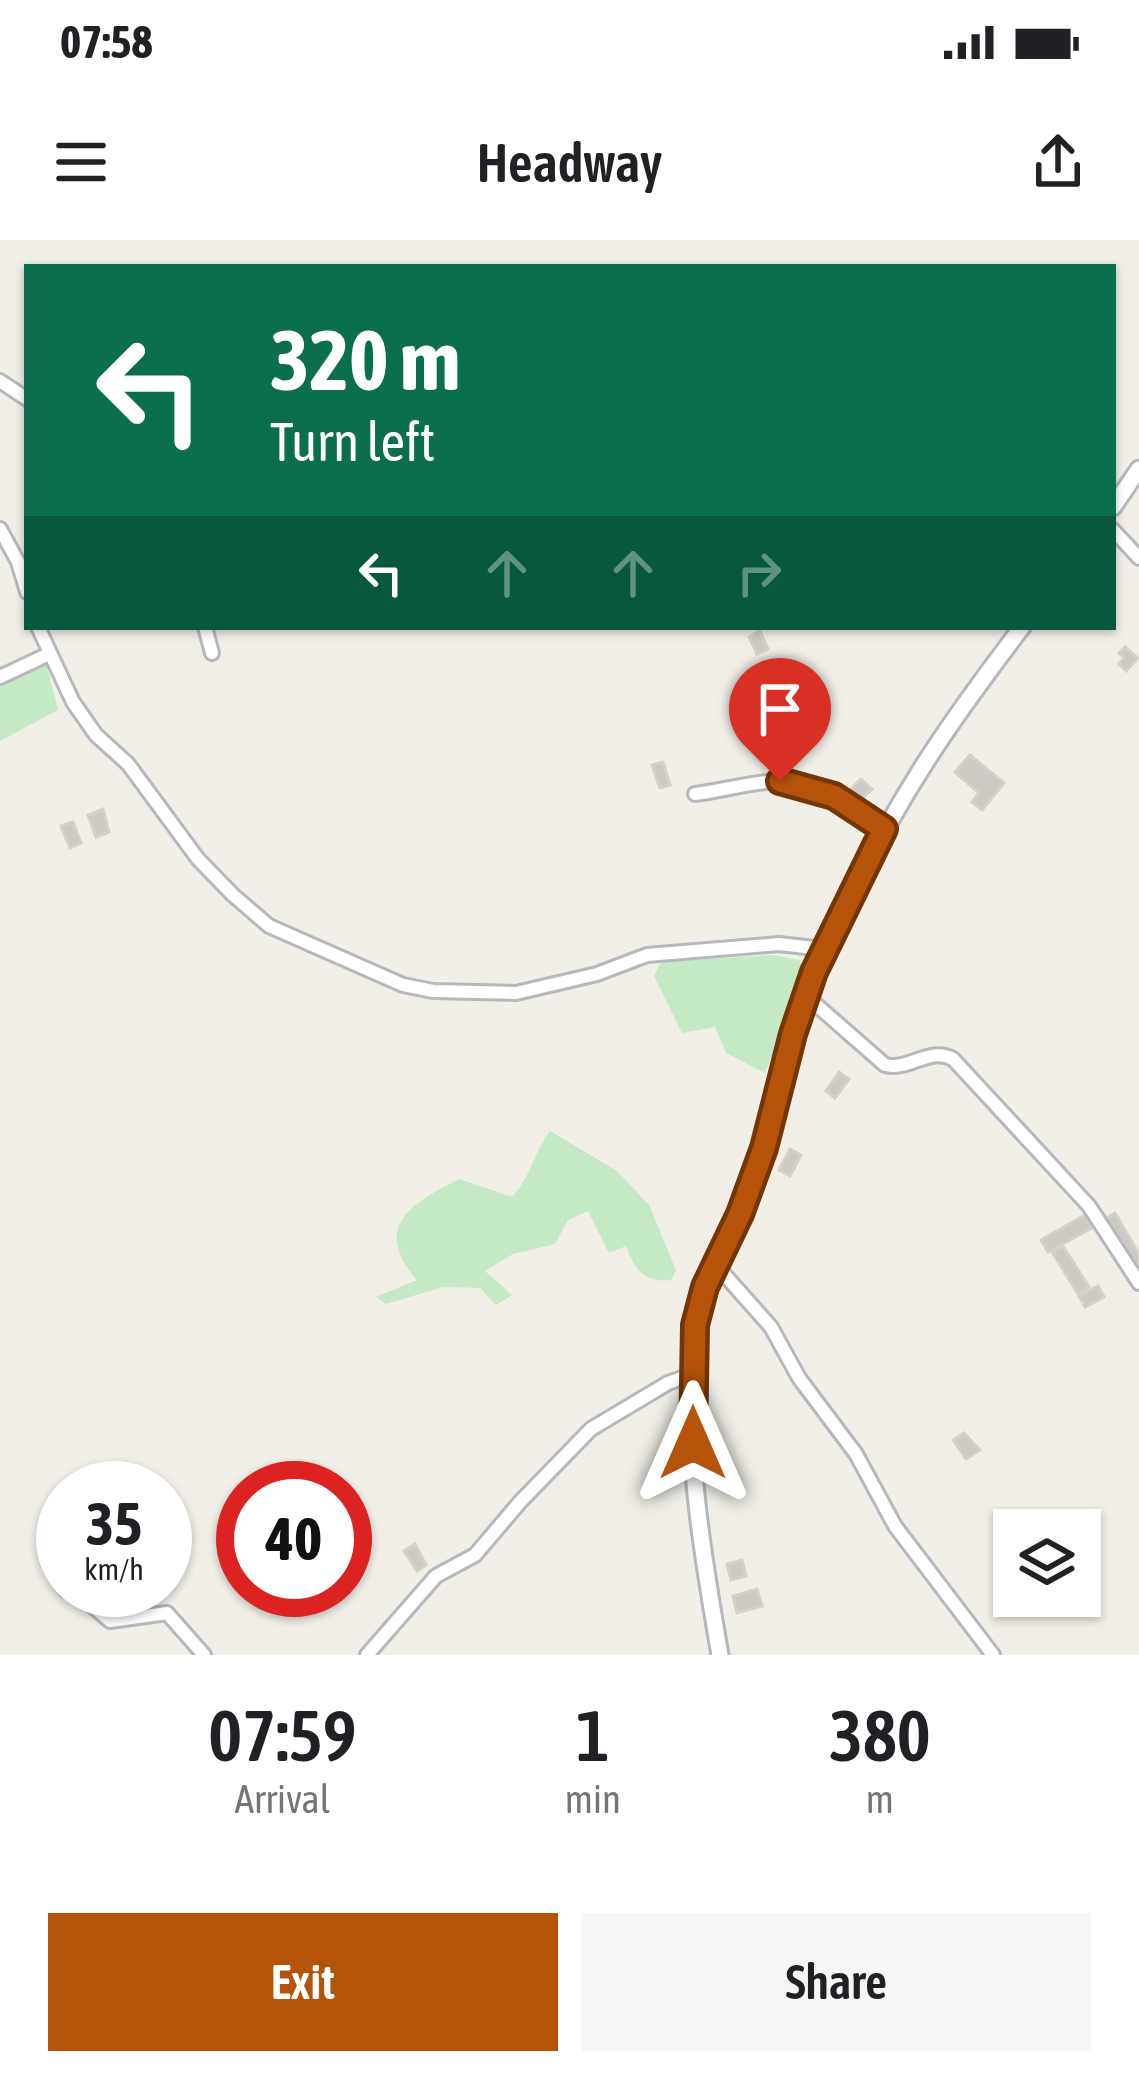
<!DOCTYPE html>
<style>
:root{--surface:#fff;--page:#f6f6f6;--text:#202124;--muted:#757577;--accent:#b45309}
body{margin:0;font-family:"Asap Condensed",sans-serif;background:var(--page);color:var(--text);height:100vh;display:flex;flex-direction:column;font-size:45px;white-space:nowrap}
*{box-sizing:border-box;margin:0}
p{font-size:39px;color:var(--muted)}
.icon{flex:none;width:66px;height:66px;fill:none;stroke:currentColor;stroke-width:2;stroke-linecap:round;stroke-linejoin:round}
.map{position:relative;height:1415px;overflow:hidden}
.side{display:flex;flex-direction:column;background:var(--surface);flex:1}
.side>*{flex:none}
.guide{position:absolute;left:24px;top:24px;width:1092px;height:366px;border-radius:0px;box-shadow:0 3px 9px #0004;background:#0b6e4f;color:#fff;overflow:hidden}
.controls{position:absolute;left:993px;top:1269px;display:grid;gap:24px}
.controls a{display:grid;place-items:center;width:108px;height:108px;border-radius:0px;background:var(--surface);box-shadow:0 3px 9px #0004;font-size:60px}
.speed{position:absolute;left:36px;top:1221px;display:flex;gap:24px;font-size:60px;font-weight:700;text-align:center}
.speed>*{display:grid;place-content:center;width:156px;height:156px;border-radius:50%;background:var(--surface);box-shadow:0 3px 9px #0004;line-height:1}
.speed small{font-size:30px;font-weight:400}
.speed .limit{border:18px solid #d22;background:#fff;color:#111}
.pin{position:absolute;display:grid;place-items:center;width:102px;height:102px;color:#fff;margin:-123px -51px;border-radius:50% 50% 50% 0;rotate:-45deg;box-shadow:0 0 12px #0007}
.pin .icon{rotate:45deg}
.me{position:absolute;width:132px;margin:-66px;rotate:0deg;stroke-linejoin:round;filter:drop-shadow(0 0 9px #0008)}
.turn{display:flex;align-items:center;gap:42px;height:252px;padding:0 48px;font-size:54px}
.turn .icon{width:156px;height:156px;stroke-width:2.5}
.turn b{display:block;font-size:84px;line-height:102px}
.lanes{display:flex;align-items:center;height:114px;padding:0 48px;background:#0003;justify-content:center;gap:60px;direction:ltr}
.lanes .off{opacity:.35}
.eta{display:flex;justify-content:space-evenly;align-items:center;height:204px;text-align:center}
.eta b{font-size:72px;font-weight:600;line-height:84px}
.button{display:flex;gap:24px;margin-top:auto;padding:24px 48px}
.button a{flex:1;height:138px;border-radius:0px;background:var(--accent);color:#fff;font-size:48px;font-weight:600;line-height:138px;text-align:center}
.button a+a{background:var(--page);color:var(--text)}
.status{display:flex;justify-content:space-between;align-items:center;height:84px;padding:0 60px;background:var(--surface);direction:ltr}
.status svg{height:33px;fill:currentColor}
header{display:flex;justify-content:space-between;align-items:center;height:156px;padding:0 48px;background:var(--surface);font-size:54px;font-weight:600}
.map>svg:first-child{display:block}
.green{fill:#c5e8c5}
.building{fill:#cccac5;stroke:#d6d1c6;stroke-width:3}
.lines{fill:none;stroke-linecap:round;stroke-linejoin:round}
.minor-casing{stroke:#b5b8bc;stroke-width:18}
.tertiary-casing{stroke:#b5b8bc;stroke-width:21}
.minor{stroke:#fff;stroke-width:12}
.tertiary{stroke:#fff;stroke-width:15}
.route-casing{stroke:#753606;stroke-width:30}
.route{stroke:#b45309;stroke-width:21}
</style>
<div class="status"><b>07:58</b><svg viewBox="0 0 49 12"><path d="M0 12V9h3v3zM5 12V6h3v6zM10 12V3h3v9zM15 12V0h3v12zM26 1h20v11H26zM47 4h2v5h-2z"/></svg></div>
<header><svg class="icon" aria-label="menu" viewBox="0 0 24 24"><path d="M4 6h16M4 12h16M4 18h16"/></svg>Headway<svg class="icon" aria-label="share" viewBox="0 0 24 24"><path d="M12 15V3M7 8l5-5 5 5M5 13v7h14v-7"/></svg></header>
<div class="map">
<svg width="1139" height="1415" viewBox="0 0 1139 1415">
<rect width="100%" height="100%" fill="#f1efe8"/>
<g class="green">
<path d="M 38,423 L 46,423 L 58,470 L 0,501 L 0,442 Z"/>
<path d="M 772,715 L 800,720 L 805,734 L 765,833 L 726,813 L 715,787 L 682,793 L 654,736 L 661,722 Z"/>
<path d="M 550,891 L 617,931 L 649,965 L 676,1030 L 671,1040 C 644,1043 635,1030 626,1006 L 609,1013 L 588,971 L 568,980 L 555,1004 L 513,1014 L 485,1031 L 512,1055 L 496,1065 L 480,1048 L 443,1047 L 386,1064 L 376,1057 L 417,1040 C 371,986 411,964 459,939 L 512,957 C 530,939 534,912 550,891 Z"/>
</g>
<g class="building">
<path d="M 760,391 L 768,409 L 757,414 L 749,397 Z"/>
<path d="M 1125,407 L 1138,418 L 1126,431 L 1119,424 L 1124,418 L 1119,413 Z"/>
<path d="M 970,515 L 1004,543 L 982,570 L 972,562 L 979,553 L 955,532 Z"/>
<path d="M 663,522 L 670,545 L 660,548 L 652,525 Z"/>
<path d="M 861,539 L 872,549 L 862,559 L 867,563 L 862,568 L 847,553 Z"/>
<path d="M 103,569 L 109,592 L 96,597 L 88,575 Z"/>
<path d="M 73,582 L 81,603 L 70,608 L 61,586 Z"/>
<path d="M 839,832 L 849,839 L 835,858 L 826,851 Z"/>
<path d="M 790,909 L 801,915 L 790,936 L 779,930 Z"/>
<path d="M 1115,973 L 1139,1014 L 1139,1040 L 1104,980 Z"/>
<path d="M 1085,975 L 1092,988 L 1048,1012 L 1041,1000 Z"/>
<path d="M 1063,1006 L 1089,1047 L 1078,1054 L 1052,1012 Z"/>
<path d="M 1098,1046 L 1104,1057 L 1085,1067 L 1079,1056 Z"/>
<path d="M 964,1193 L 980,1210 L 966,1219 L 953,1200 Z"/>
<path d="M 415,1304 L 426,1325 L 417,1331 L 404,1311 Z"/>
<path d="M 742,1320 L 746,1336 L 731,1340 L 727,1324 Z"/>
<path d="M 757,1349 L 762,1366 L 737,1373 L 733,1356 Z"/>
</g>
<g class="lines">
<defs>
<g id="minor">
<path d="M 0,141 L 27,159"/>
<path d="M 0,289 L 18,322 L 27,352"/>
<path d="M 1113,290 L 1139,318"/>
<path d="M 38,387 L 73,462 L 96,495 L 128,524 L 198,619 L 233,655 L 269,686 L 403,745 L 433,751 L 516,753 L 597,734 L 647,715 L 779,704 L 823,709"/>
<path d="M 205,387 L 212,413"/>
<path d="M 0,437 L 49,414"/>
<path d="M 695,554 C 720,551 756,541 780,541 C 818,541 855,567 884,589"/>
<path d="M 805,755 L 885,825 C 909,831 930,806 953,819 L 1089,966 L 1139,1043"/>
<path d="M 715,1024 L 771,1087 L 799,1138 L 856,1214 L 895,1286 L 993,1415"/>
<path d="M 66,1350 L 80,1355 L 110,1381 L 167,1373 L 204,1415"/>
<path d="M 367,1415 L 436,1336 L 475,1315 L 520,1262 L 591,1189 L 668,1143 L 693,1134"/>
</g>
<g id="tertiary">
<path d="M 1113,267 L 1139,229"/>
<path d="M 720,1415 C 701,1307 683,1200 695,1090 C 701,1033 738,982 756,929 C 776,871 785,811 805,754 C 818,719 836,688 852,655 C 900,553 954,476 1022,387"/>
</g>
</defs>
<use href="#minor" class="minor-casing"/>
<use href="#tertiary" class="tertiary-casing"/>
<use href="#minor" class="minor"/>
<use href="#tertiary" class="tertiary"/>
</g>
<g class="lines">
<defs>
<path id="route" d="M 693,1203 L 695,1085 L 705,1047 L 740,974 L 764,908 L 793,794 L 814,732 L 884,589 L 834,556 L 780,541"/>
</defs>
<use href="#route" class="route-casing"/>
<use href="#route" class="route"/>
</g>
</svg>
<div class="controls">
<a><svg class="icon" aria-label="layers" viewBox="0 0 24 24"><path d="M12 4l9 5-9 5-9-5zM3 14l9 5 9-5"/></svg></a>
</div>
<div class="speed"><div>35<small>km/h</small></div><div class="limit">40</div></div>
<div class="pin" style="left:780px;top:541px;background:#d93025"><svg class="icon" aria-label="arrive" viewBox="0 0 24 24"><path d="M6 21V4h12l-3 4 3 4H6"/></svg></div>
<svg class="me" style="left:693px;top:1203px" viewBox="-20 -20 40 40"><path d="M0-17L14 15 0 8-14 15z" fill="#b45309" stroke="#fff" stroke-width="4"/></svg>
<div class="guide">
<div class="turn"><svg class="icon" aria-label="left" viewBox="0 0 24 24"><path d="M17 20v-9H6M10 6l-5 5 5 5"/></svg><div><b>320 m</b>Turn left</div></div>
<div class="lanes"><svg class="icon" aria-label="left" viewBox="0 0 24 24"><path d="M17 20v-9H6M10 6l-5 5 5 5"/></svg><svg class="icon off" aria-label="ahead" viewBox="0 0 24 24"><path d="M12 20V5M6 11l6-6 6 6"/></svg><svg class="icon off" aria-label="ahead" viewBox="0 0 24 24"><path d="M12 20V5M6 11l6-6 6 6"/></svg><svg class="icon off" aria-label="right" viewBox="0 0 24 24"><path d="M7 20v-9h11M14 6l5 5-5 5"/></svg></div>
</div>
</div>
<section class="side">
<div class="eta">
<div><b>07:59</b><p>Arrival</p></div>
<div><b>1</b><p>min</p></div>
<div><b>380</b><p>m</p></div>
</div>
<div class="button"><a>Exit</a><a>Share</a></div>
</section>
